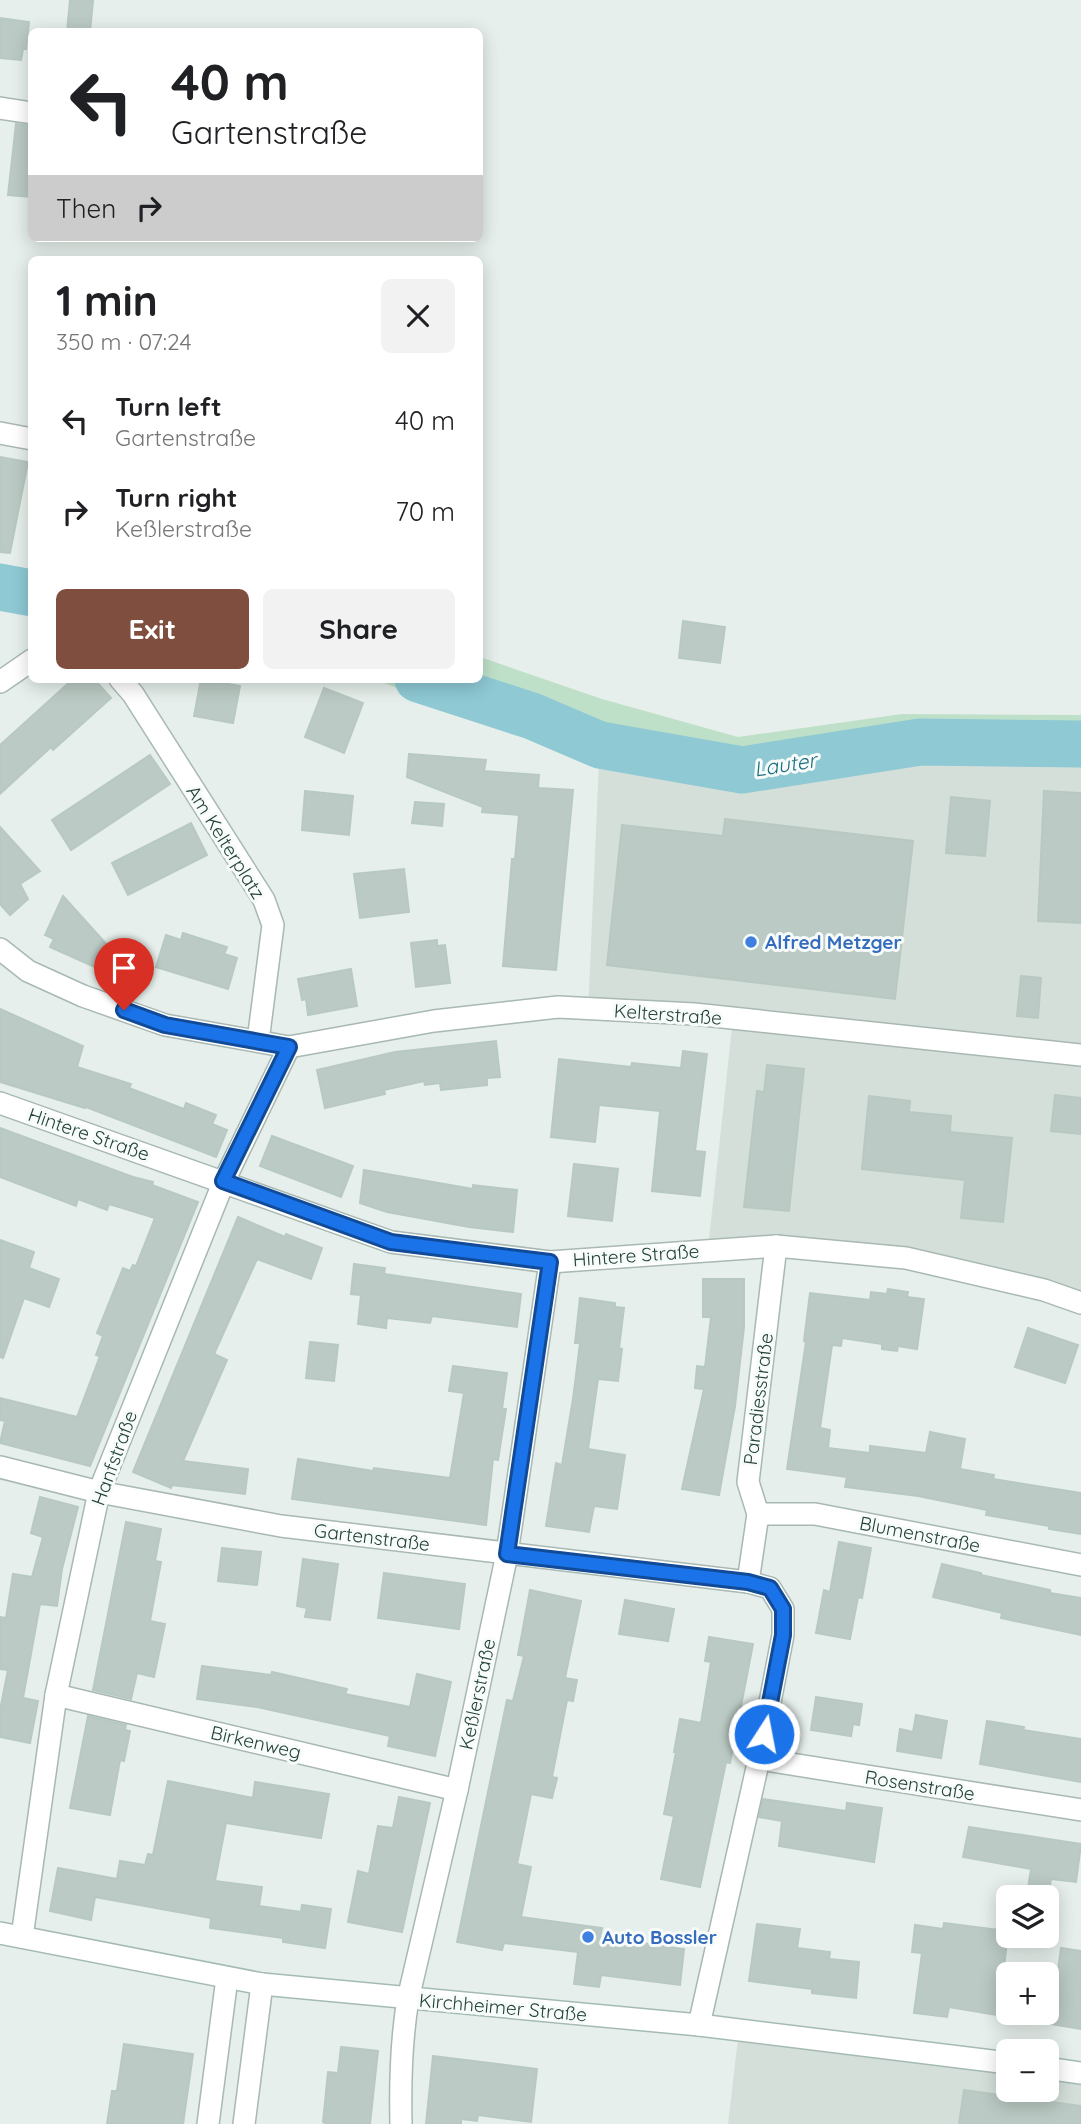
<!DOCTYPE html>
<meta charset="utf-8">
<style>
:root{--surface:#fff;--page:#f2f2f2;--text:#202124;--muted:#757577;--accent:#7f4e3f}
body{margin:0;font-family:Quicksand,sans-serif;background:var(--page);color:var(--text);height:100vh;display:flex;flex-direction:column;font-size:26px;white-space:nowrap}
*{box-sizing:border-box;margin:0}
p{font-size:23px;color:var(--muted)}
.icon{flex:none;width:38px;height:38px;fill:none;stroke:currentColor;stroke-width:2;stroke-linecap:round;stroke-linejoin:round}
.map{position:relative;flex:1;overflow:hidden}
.sheet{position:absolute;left:28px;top:256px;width:455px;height:427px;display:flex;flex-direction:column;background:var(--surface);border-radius:10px;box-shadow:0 4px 18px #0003}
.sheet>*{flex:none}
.guide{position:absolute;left:28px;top:28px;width:455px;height:214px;border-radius:10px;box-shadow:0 4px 18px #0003;background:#fff;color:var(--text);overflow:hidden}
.controls{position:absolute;left:996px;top:1885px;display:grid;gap:14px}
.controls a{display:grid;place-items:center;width:63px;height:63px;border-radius:10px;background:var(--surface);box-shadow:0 4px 18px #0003;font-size:35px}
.pin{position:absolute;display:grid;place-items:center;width:60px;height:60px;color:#fff;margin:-72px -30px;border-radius:50% 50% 50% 0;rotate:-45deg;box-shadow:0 0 7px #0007}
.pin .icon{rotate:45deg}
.me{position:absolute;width:77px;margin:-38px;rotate:11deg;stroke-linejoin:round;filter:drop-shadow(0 0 5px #0008)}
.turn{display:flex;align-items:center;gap:24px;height:147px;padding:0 28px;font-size:32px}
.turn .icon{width:91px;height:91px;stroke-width:2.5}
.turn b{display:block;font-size:49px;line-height:60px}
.then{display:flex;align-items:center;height:66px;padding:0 28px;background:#0003;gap:14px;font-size:26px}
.round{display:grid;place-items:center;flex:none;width:74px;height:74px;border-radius:10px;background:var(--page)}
.head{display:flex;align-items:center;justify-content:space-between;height:119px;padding:0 28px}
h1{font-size:42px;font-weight:700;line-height:52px}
.action{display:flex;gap:14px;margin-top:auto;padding:14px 28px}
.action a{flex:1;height:80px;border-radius:10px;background:var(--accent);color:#fff;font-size:28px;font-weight:700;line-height:80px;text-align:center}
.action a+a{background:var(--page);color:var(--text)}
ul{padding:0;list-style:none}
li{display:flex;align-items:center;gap:21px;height:91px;padding:0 28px}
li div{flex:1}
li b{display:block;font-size:26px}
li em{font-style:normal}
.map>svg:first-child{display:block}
.built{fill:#d4dfda}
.green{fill:#bfe0c8}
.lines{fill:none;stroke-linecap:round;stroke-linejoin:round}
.river{stroke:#8ec9d4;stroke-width:47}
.building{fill:#bbcac4;stroke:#b8c9c2;stroke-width:2}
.street-casing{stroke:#a8b8b2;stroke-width:24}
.secondary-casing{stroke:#a4bbb3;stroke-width:24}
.street{stroke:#fff;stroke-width:21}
.secondary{stroke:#fff;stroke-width:21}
.route-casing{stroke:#114b97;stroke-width:18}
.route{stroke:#1a73e8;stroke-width:12}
.shop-dot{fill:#3f7fe0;stroke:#f7fbf9;stroke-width:2.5}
.labels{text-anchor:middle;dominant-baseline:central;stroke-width:6;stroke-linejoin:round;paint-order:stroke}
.street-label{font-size:19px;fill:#24423a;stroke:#f7fbf9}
.shop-label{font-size:19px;font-weight:bold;fill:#366cbe;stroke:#f7fbf9;text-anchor:start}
.water-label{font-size:21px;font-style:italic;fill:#1c6f80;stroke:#f7fbf9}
</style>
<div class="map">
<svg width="1081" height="2124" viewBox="0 0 1081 2124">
<rect width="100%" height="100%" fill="#e6efeb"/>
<g class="built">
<path d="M 919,755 L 1081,757 L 1081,1307 L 962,1271 L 708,1249 L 733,1018 L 588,1012 L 599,762 L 738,785 Z"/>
<path d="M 739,2030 L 1008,2063 L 1008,2090 L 1046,2090 L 1047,2069 L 1081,2074 L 1081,2124 L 728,2124 Z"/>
</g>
<path class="green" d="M 480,657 L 602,699 L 738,737 L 902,714 L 1081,715 L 1081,757 L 919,755 L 738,785 L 599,762 L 373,679 L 480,679 Z"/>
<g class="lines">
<g class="river">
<path d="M 0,587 L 32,593"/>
<path d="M 418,679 L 532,716 L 600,745 L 742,770 L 920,742 L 1081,744"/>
</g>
</g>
<g class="building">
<path d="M 70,0 L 93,0 L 90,32 L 67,32 Z"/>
<path d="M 0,18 L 29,22 L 26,49 L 23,49 L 21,60 L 0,58 Z"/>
<path d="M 16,124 L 32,126 L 32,197 L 8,195 Z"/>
<path d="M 0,457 L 28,462 L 10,553 L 0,552 Z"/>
<path d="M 683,621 L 725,627 L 720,663 L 679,658 Z"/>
<path d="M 73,679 L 94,679 L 111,698 L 53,750 L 51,747 L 0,794 L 0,745 Z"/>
<path d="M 201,679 L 240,686 L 233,723 L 194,716 Z"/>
<path d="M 324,688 L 363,703 L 344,753 L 305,737 Z"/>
<path d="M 409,754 L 486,760 L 484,771 L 539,775 L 538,788 L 573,790 L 556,970 L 503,966 L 512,859 L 515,859 L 519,815 L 482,812 L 483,807 L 407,777 Z"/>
<path d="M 150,755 L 170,784 L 71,850 L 52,820 Z"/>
<path d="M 305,791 L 353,796 L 349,835 L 302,830 Z"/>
<path d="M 1044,791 L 1081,793 L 1081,923 L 1038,921 Z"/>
<path d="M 951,797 L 990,801 L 985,856 L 946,853 Z"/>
<path d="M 415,802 L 444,804 L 442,826 L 412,823 Z"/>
<path d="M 725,819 L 913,841 L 895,999 L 607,965 L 622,825 L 723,836 Z"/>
<path d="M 191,823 L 207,855 L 128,895 L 112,863 Z"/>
<path d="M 0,827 L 40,871 L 20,884 L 28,899 L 10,915 L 0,904 Z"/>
<path d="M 404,869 L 409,912 L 360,918 L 354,874 Z"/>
<path d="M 63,896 L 109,947 L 99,969 L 50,947 L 54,939 L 45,935 Z"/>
<path d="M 183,933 L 227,947 L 224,954 L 237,958 L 228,989 L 156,967 L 166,935 L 181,940 Z"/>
<path d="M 437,940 L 437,946 L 445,945 L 450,983 L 416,987 L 411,943 Z"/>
<path d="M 351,969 L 357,1006 L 308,1015 L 306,999 L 302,1000 L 298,979 Z"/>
<path d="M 1021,976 L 1041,978 L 1038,1018 L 1017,1016 Z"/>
<path d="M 0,1009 L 83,1046 L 77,1067 L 131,1084 L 129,1088 L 184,1109 L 186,1103 L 216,1115 L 212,1124 L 227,1130 L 216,1157 L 86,1107 L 85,1108 L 0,1082 Z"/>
<path d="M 496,1041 L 500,1077 L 487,1078 L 487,1085 L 441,1090 L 440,1083 L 425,1085 L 424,1081 L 384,1090 L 385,1094 L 325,1108 L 317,1070 L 395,1052 Z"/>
<path d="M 683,1051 L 707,1054 L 695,1151 L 705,1152 L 700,1196 L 652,1191 L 660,1111 L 599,1105 L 595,1142 L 551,1137 L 559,1059 L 631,1067 L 632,1063 L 681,1068 Z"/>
<path d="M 767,1065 L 804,1069 L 789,1211 L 744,1207 L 757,1091 L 764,1092 Z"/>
<path d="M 1055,1095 L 1081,1098 L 1081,1134 L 1051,1131 Z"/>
<path d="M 869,1096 L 910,1101 L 909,1112 L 951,1116 L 950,1132 L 1012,1138 L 1003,1222 L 961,1218 L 965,1180 L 862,1169 Z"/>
<path d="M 0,1128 L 133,1177 L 153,1182 L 152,1185 L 198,1202 L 90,1466 L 0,1443 L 5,1421 L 0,1420 L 0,1398 L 77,1417 L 100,1356 L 96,1355 L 103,1336 L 97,1333 L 123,1268 L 130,1271 L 133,1265 L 136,1266 L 155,1218 L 109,1204 L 107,1210 L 78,1199 L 76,1206 L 0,1177 Z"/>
<path d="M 272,1136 L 353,1166 L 341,1197 L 260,1166 Z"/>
<path d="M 574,1164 L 618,1169 L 612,1221 L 568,1216 Z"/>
<path d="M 364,1170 L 473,1189 L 473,1185 L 517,1190 L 513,1232 L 469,1227 L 387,1212 L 360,1203 Z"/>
<path d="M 238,1217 L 285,1237 L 286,1234 L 322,1248 L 311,1279 L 257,1259 L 214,1354 L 227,1360 L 183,1461 L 248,1469 L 245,1494 L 172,1485 L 171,1488 L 133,1472 Z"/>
<path d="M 0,1240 L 34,1252 L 29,1268 L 59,1279 L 49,1307 L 24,1298 L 3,1358 L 0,1357 Z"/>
<path d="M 354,1264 L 385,1268 L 384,1274 L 521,1294 L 517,1327 L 432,1316 L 430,1323 L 387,1318 L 386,1328 L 358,1324 L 361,1295 L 351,1294 Z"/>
<path d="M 703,1279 L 744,1279 L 744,1327 L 735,1406 L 719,1495 L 682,1489 L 704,1389 L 695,1388 L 697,1366 L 705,1367 L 711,1317 L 703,1317 Z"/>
<path d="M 888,1289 L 908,1292 L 907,1297 L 924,1299 L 917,1349 L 898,1346 L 897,1351 L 882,1349 L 882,1344 L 842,1338 L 841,1346 L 832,1345 L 820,1428 L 830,1430 L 828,1448 L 870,1453 L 870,1446 L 926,1453 L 930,1432 L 965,1439 L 960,1469 L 994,1475 L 993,1479 L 1081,1493 L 1081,1534 L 1049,1529 L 1049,1526 L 986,1515 L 987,1510 L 918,1496 L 845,1487 L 847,1477 L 787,1469 L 806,1342 L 804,1341 L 810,1293 L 870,1300 L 871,1292 L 887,1294 Z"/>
<path d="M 580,1298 L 615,1303 L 615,1307 L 624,1308 L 619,1348 L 622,1349 L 618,1381 L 598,1379 L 588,1449 L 625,1455 L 617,1509 L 594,1506 L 589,1532 L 546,1526 L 556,1463 L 562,1465 L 573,1399 L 580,1343 L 575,1343 Z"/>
<path d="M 1028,1328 L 1078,1345 L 1065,1383 L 1015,1367 Z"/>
<path d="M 310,1342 L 338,1345 L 334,1381 L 306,1378 Z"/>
<path d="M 453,1366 L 507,1373 L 502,1409 L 506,1409 L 498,1460 L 493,1459 L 486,1525 L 292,1499 L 298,1459 L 373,1471 L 374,1468 L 450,1478 L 464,1393 L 449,1391 Z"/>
<path d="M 40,1497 L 78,1507 L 62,1569 L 57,1606 L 40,1604 L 23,1698 L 38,1701 L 30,1743 L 0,1737 L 0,1710 L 8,1670 L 0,1669 L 0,1617 L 6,1618 L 13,1574 L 32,1577 L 43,1537 L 31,1533 Z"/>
<path d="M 126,1522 L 161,1529 L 155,1561 L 161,1562 L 150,1621 L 165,1624 L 154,1677 L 137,1673 L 131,1699 L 93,1690 Z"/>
<path d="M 839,1542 L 871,1548 L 862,1598 L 858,1597 L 850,1639 L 816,1633 L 824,1590 L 830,1592 Z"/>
<path d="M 222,1548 L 261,1552 L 257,1585 L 218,1581 Z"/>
<path d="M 303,1559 L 338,1564 L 330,1620 L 305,1617 L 307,1608 L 297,1606 Z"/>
<path d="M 942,1564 L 981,1573 L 981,1575 L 1050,1590 L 1050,1593 L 1081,1598 L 1081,1635 L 1001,1618 L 1002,1613 L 933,1597 Z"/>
<path d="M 384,1573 L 465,1584 L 459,1629 L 378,1618 Z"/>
<path d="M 530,1590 L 581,1601 L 565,1678 L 577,1680 L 573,1701 L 567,1700 L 552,1777 L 557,1778 L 552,1798 L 531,1794 L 517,1864 L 531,1867 L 521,1917 L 602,1928 L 600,1937 L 684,1949 L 680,1985 L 601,1975 L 599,1987 L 574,1984 L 578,1952 L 504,1943 L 502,1950 L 457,1942 L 507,1700 L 513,1701 L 524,1656 L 518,1655 Z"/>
<path d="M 625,1600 L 674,1609 L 668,1641 L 619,1634 Z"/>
<path d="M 709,1637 L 753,1644 L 730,1763 L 726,1762 L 700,1887 L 661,1879 L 674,1816 L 664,1814 L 676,1752 L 674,1752 L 680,1719 L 701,1723 L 711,1662 L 705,1661 Z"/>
<path d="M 202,1666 L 271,1675 L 272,1672 L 347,1689 L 345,1694 L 410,1707 L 417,1674 L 451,1682 L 435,1756 L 388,1746 L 390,1736 L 257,1707 L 197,1699 Z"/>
<path d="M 816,1697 L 862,1704 L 859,1725 L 853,1724 L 851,1736 L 811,1730 Z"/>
<path d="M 916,1715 L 947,1721 L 941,1758 L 897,1751 L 900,1729 L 913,1732 Z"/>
<path d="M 88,1716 L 126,1725 L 125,1730 L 130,1731 L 124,1761 L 120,1760 L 110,1815 L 70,1808 Z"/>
<path d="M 987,1721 L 1024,1727 L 1023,1730 L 1081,1739 L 1081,1782 L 980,1764 Z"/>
<path d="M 168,1781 L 253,1798 L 255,1782 L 329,1794 L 321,1838 L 226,1823 L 215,1881 L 262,1887 L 259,1906 L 301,1912 L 302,1905 L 331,1909 L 325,1948 L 283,1942 L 283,1938 L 210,1928 L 211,1918 L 95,1897 L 91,1920 L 50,1911 L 58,1868 L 117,1879 L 120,1861 L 145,1865 L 148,1854 L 153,1855 Z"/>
<path d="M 399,1797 L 430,1803 L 402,1932 L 348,1922 L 358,1871 L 369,1874 L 378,1826 L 393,1828 Z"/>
<path d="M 763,1799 L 846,1811 L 847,1803 L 882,1808 L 874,1862 L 779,1846 L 782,1821 L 759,1817 Z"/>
<path d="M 969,1827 L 1081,1844 L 1076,1882 L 1051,1879 L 1048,1899 L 1027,1895 L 1031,1869 L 963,1857 Z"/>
<path d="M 944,1923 L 1008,1931 L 1004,1969 L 1038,1974 L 1008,1974 L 1008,2012 L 1046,2012 L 1046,1975 L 1057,1977 L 1061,1948 L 1081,1951 L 1081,2029 L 949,2007 L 947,2017 L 914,2013 L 922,1953 L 912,1952 L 915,1925 L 943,1929 Z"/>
<path d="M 757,1924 L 800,1929 L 797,1948 L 830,1952 L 829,1959 L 859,1962 L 856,1998 L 812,1993 L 812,1989 L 749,1981 Z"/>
<path d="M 124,2044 L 193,2054 L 183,2124 L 107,2124 L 112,2091 L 117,2091 Z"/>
<path d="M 341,2047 L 378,2051 L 370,2124 L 328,2124 L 323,2122 L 328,2072 L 338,2073 Z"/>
<path d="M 433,2056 L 537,2069 L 531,2122 L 478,2115 L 477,2121 L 461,2119 L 461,2124 L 426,2124 Z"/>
<path d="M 964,2090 L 1081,2106 L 1081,2124 L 959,2124 Z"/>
</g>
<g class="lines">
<defs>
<g id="street">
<path d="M 0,108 L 32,113"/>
<path d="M 0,433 L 32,439"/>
<path d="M 120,679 L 133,694 L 264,900 L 273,925 L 258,1041"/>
<path d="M 0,682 L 32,660"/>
<path d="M 0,949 L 28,971 L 83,996 L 165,1025 L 289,1047 L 434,1021 L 558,1007 L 694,1014 L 1081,1055"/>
<path d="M 0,1103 L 391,1242 L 550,1262 L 776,1246 L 906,1258 L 1044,1290 L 1081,1303"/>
<path d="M 0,1467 L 99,1492 L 281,1526 L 748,1582"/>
<path d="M 758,1514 L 815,1514 L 1081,1565"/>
<path d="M 56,1695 L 457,1790"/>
<path d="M 759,1759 L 1081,1810"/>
<path d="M 22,1937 L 56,1695 L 99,1492 L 224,1181 L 289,1047"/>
<path d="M 699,2025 L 759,1759 L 783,1635 L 783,1609 L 770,1588 L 748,1582 L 758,1514 L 748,1482 L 776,1246"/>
<path d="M 208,2124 L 227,1978"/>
<path d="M 244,2124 L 262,1984"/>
<path d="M 401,2124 C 400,2082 401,2041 408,1999 L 457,1790 L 507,1554 L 550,1262"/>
</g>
<g id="secondary">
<path d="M 0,1933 L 262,1984 L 699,2025 L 1008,2063"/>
<path d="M 1046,2068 L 1081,2073"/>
</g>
</defs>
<use href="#street" class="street-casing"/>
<use href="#secondary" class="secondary-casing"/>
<use href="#street" class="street"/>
<use href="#secondary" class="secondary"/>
</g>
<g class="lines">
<defs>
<path id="route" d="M 124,1010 L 165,1025 L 289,1047 L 223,1181 L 391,1242 L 550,1262 L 507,1554 L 748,1582 L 770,1588 L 783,1609 L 783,1635 L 764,1734"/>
</defs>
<use href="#route" class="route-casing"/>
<use href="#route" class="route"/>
</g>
<g class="shop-dot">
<circle cx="751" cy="942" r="7"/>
<circle cx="588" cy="1937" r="7"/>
</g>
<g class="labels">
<g class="street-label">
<text transform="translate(226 842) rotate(58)">Am Kelterplatz</text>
<text transform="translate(668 1014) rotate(4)">Kelterstraße</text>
<text transform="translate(89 1134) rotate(19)">Hintere Straße</text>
<text transform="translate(636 1255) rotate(-4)">Hintere Straße</text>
<text transform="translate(758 1399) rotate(-83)">Paradiesstraße</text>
<text transform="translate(114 1458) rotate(-70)">Hanfstraße</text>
<text transform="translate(920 1534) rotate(11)">Blumenstraße</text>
<text transform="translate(372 1537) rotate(7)">Gartenstraße</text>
<text transform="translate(477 1694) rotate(-78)">Keßlerstraße</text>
<text transform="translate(256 1742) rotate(13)">Birkenweg</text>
<text transform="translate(920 1785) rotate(9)">Rosenstraße</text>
<text transform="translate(503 2007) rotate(5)">Kirchheimer Straße</text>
</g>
<g class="shop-label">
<text x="765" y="942">Alfred Metzger</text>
<text x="602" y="1937">Auto Bossler</text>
</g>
<g class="water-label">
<text transform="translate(785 764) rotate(-9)">Lauter</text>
</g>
</g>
</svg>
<div class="controls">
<a><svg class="icon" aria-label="layers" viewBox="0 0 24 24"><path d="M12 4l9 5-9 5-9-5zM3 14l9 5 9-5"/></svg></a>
<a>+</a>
<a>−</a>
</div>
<div class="pin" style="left:124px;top:1010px;background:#d93025"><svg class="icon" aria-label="arrive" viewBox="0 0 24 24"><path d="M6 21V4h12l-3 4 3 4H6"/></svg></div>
<svg class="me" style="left:764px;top:1734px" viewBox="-20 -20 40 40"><circle r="17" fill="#1a73e8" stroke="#fff" stroke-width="3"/><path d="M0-11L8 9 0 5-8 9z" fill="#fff"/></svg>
<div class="guide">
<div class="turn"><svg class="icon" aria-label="left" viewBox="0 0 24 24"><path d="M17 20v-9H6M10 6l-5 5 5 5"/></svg><div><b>40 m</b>Gartenstraße</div></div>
<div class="then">Then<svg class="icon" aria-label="right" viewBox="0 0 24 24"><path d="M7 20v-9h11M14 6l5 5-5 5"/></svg></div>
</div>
<section class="sheet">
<div class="head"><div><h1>1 min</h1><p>350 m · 07:24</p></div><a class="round"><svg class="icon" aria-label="close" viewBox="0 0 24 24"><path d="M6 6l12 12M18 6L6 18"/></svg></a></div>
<ul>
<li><svg class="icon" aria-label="left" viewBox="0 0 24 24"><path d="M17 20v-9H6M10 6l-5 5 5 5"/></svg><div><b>Turn left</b><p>Gartenstraße</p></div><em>40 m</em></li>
<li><svg class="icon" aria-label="right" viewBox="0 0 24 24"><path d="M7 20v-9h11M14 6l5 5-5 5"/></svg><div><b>Turn right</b><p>Keßlerstraße</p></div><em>70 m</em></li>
</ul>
<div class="action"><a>Exit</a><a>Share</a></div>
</section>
</div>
